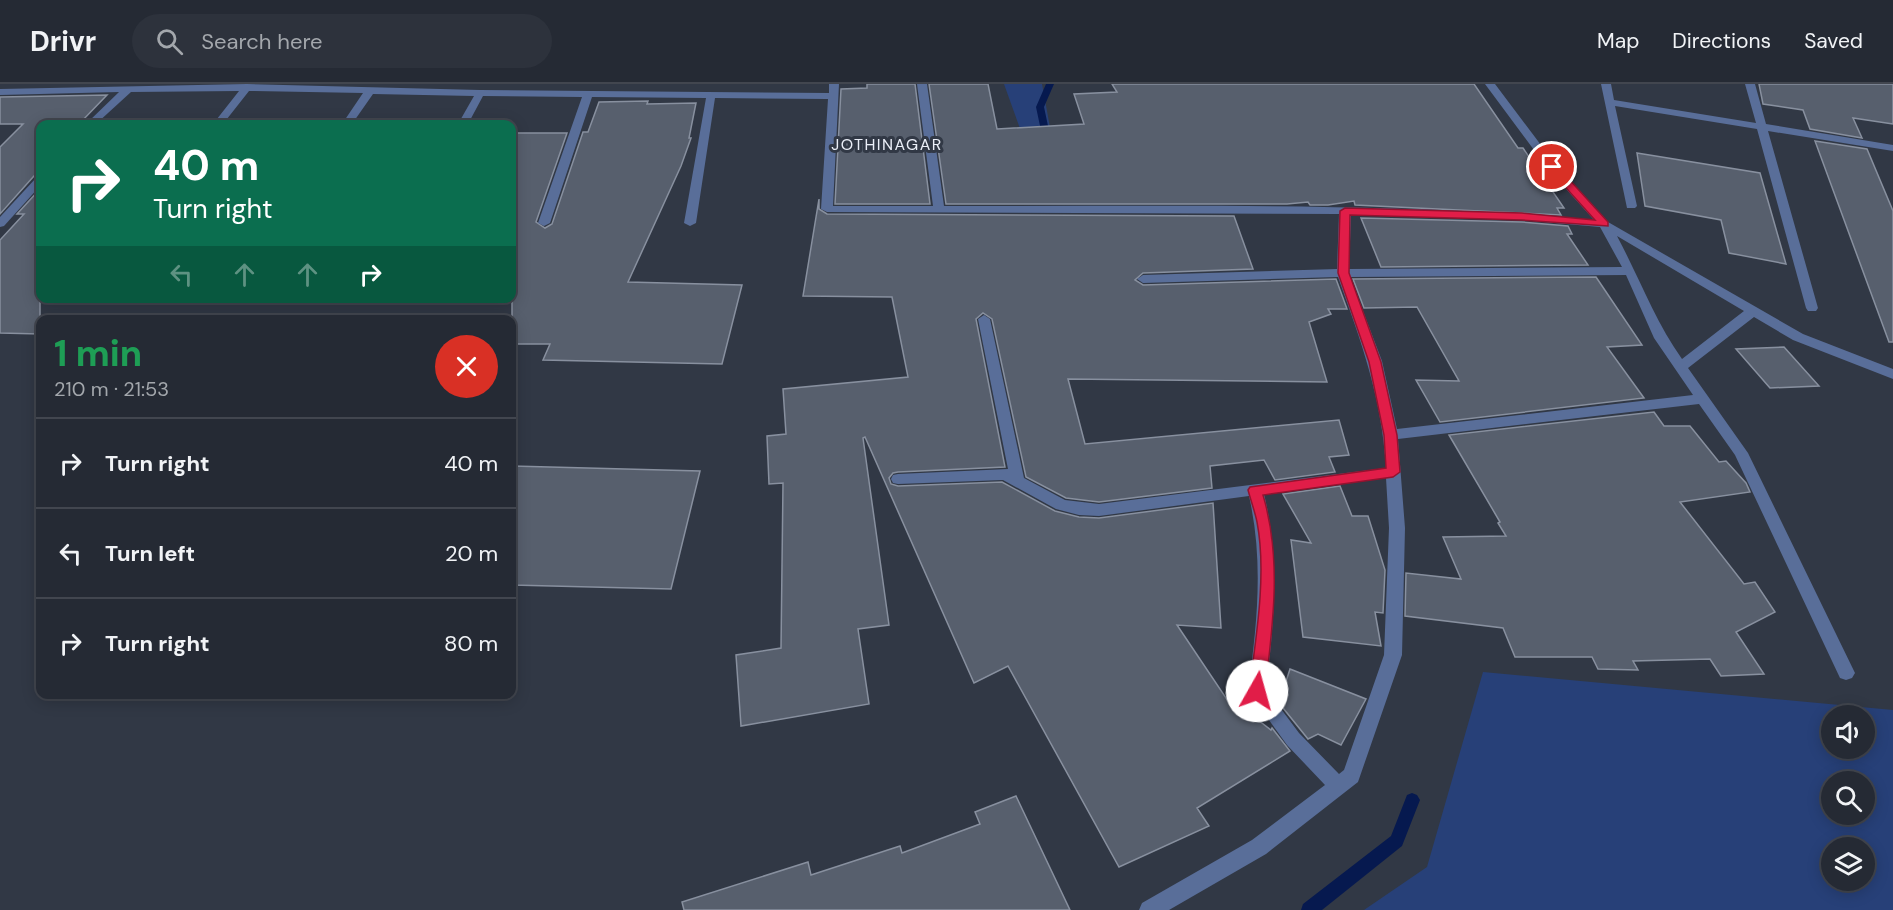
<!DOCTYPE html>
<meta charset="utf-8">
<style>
:root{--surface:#252a34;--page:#2d323c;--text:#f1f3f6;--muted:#a3a7ac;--line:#42464f}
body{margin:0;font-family:"DM Sans",sans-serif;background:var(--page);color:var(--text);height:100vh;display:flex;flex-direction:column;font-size:22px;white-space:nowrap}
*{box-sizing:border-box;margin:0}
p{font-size:20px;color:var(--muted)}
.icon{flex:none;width:33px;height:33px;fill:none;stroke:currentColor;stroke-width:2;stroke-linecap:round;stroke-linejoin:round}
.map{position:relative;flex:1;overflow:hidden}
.drawer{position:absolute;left:36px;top:231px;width:480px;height:384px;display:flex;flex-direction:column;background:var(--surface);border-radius:12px;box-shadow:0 3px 15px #0003,0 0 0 2px var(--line)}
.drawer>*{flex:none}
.hud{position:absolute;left:36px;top:36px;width:480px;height:183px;border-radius:12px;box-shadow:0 3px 15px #0003,0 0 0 2px var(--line);background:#0b6e4f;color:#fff;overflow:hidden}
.buttons{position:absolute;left:1821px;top:621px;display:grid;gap:12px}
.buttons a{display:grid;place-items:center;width:54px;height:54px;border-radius:50%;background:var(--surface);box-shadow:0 3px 15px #0003,0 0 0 2px var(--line);font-size:30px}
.pin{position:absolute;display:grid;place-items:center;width:51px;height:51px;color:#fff;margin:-26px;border:3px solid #fff;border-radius:50%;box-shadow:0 2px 6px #0007}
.me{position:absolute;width:66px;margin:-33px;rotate:7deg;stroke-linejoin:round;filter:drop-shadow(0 0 4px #0008)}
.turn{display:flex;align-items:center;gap:21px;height:126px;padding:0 18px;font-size:27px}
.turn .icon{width:78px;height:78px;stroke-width:2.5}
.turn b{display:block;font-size:42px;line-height:51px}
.lanes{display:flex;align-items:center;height:57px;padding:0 18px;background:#0003;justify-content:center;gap:30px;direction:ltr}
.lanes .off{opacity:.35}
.round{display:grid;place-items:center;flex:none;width:63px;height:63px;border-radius:32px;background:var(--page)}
.headline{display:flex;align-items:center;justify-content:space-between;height:102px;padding:0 18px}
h1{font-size:36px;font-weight:800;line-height:45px;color:#1e9e55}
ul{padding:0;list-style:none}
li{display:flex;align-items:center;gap:18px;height:90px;padding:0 18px;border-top:2px solid var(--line)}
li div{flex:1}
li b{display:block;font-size:22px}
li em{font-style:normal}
header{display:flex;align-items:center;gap:36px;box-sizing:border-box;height:84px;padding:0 30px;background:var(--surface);border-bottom:2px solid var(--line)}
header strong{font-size:28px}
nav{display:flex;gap:33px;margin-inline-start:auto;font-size:21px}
.search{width:420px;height:54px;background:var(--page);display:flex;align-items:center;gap:15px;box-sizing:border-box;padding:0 21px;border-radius:33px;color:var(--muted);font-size:22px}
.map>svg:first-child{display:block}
.green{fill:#274078;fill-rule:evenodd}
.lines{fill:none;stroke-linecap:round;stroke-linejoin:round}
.stream{fill:#06194f;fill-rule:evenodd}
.building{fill:#575f6d;stroke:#88909f;stroke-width:1.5}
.street{fill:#596e99;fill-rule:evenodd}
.route{fill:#e11d48;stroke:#92132f;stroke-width:1.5}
.labels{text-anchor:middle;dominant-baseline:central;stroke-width:6;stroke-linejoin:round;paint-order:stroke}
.far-neighbourhood-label{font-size:16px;letter-spacing:1.5px;fill:#ebeff8;stroke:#313845}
</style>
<header>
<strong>Drivr</strong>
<div class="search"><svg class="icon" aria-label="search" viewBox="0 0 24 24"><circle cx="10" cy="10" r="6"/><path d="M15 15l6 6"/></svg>Search here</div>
<nav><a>Map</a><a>Directions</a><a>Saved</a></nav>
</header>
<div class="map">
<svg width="1893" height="826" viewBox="0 0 1893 826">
<rect width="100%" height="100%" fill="#313845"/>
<g class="green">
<path d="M 1004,0 L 1042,0 L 1054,65 L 1027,64 Z"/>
<path d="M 1483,588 L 1893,626 L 1893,826 L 1364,826 L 1427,783 ZM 1832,632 L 1864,632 L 1864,664 L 1832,664 ZM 1832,698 L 1864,698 L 1864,730 L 1832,730 ZM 1832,764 L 1864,764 L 1864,796 L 1832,796 Z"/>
</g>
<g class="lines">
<g class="stream">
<path d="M 1046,0 L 1054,0 L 1044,23 L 1051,56 L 1047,59 L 1043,56 L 1036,23 Z"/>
<path d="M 1412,709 L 1417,711 L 1420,716 L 1402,762 L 1322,826 L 1301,826 L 1303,820 L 1391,752 L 1407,711 Z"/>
</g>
</g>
<g class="building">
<path d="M 867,0 L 915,0 L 930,120 L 835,120 L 841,5 L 867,4 Z"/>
<path d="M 929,0 L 988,0 L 997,45 L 1084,40 L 1074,10 L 1117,8 L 1112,0 L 1474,0 L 1518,64 L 1523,64 L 1564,124 L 1557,124 L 1561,131 L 1355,121 L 1354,117 L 1328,121 L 1310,121 L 1308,118 L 1287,120 L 946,120 Z"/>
<path d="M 1759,0 L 1893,0 L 1893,40 L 1853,34 L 1862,54 L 1810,45 L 1803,26 L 1763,20 Z"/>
<path d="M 107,11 L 79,40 L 40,40 L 40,91 L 34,92 L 0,130 L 0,63 L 23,40 L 0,40 L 0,13 Z"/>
<path d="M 648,17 L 647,20 L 696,19 L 689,54 L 691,54 L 681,82 L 628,198 L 742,201 L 722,280 L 543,276 L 550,260 L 512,260 L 512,49 L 567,49 L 536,138 L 545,144 L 552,140 L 583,48 L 588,48 L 599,18 Z"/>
<path d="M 1815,57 L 1867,65 L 1893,127 L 1893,258 L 1889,258 Z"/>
<path d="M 1637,69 L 1760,89 L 1786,180 L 1729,169 L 1721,136 L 1645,122 Z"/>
<path d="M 40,105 L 40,250 L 0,249 L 0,156 L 24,130 L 17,130 Z"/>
<path d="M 819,115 L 819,125 L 827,130 L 1234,132 L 1253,185 L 1143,189 L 1135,196 L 1143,201 L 1336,195 L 1347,225 L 1328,225 L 1331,230 L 1309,238 L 1327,298 L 1068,295 L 1085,360 L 1339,336 L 1349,371 L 1329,373 L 1335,388 L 1275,396 L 1264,376 L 1210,382 L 1212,404 L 1099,418 L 1066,414 L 1026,393 L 992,235 L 983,229 L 976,235 L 1005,383 L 898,388 L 893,389 L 889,394 L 891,400 L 898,402 L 1002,398 L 1055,427 L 1079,433 L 1099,434 L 1213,419 L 1221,544 L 1177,541 L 1232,623 L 1239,621 L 1271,646 L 1272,644 L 1290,667 L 1197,724 L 1209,742 L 1119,783 L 1008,582 L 974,599 L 865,353 L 863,354 L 889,541 L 858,545 L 869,620 L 741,642 L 736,571 L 781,564 L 783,399 L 769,400 L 767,352 L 786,350 L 783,305 L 908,293 L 892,213 L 803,212 Z"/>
<path d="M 1361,134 L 1522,138 L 1568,142 L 1572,150 L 1567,150 L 1588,181 L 1381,183 Z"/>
<path d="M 1596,193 L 1642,261 L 1607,263 L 1644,314 L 1440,338 L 1416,296 L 1459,297 L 1417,223 L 1364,224 L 1353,195 Z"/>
<path d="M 1784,263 L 1819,302 L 1770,304 L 1736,265 Z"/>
<path d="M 1654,328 L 1664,342 L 1690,342 L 1719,378 L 1726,377 L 1746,399 L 1750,408 L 1680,418 L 1744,500 L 1755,498 L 1775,528 L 1736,548 L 1764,590 L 1721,592 L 1710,575 L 1633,577 L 1638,586 L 1598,585 L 1592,573 L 1515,573 L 1503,544 L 1405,532 L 1406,489 L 1461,495 L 1443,453 L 1506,452 L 1498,439 L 1500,438 L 1449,351 Z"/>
<path d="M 512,382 L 700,387 L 671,505 L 512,501 Z"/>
<path d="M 1340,402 L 1352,432 L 1368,432 L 1385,486 L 1383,529 L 1375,528 L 1381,562 L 1303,553 L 1291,456 L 1311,459 L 1283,410 Z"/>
<path d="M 1290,585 L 1366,615 L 1341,661 L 1318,650 L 1308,655 L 1279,619 Z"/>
<path d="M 1016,712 L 1070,826 L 684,826 L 682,818 L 808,778 L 811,791 L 900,762 L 902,769 L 980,740 L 975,728 Z"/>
</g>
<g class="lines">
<g class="street">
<path d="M 247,0 L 480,6 L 829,9 L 829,0 L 839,0 L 833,122 L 933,122 L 917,0 L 927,0 L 944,122 C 1160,123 1378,117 1594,136 L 1548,85 L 1485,0 L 1495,0 L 1556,81 L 1608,138 L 1803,250 L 1893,285 L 1893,295 L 1793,256 L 1754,233 L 1688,284 L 1748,369 L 1855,589 L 1852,594 L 1846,596 L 1840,594 L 1735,371 L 1699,320 L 1398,355 L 1405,444 L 1402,571 L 1358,698 L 1266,770 L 1169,826 L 1139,826 L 1142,819 L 1252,756 L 1325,701 L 1287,661 L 1248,607 C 1257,541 1264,478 1249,412 L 1099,432 L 1079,431 L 1056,425 L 1003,396 L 898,400 L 893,399 L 891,395 L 893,391 L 898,390 L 1008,385 L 978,235 L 984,231 L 990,235 L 1024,394 L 1065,416 L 1099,420 L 1386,384 C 1382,314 1361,257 1338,193 L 1143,199 L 1137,195 L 1143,191 L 1337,185 L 1339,130 L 827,128 L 821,125 L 828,15 L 715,14 L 696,139 L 690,142 L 684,139 L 706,14 L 592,13 L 550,139 L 544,142 L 538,139 L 582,13 L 483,12 L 468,40 L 458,40 L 474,12 L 373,10 L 352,40 L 342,40 L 363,9 L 249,7 L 223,40 L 213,40 L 239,7 L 131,8 L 96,40 L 86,40 L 119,8 L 0,11 L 0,5 ZM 1351,131 L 1522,136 L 1600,143 L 1622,183 L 1349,185 ZM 1617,152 L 1744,227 L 1682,275 C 1655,237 1639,193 1617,152 ZM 1626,191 L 1654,254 L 1693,311 L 1397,345 L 1382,277 L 1350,193 ZM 1386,394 L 1389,444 L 1384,571 L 1344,686 L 1339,690 L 1299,649 L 1266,605 C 1274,539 1280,476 1264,410 Z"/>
<path d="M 1601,0 L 1611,0 L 1614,16 L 1756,39 L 1745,0 L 1755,0 L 1766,40 L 1893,61 L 1893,67 L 1768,47 L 1818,224 L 1816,227 L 1808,227 L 1806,224 L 1757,45 L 1615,22 L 1637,122 L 1635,124 L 1627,124 Z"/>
<path d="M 40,93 L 40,102 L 4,142 L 0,143 L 0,133 L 36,94 Z"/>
</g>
</g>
<path class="route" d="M 1552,80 L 1556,81 L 1608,138 L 1608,142 L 1522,136 L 1350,131 L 1349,189 L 1381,278 L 1397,351 L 1400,388 L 1393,393 L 1263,411 C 1282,475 1273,541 1265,607 L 1263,612 L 1257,614 L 1252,612 L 1249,607 C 1256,554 1267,490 1257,438 C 1255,428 1251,417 1248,406 L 1250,403 L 1386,384 L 1384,351 L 1369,278 L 1338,189 L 1340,127 L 1345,124 L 1522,129 L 1595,136 L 1549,85 L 1549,81 Z"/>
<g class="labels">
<g class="far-neighbourhood-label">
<text x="887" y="60">JOTHINAGAR</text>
</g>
</g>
</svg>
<div class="buttons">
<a><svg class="icon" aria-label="sound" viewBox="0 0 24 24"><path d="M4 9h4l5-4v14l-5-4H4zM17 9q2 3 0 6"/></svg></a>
<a><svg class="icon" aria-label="search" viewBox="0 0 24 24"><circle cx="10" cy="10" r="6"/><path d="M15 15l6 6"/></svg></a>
<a><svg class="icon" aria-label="layers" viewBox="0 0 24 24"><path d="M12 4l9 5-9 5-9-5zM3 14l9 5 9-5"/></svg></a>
</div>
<div class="pin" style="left:1552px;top:83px;background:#d93025"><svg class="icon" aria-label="arrive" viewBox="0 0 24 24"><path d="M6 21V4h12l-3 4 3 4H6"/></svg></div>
<svg class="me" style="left:1257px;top:607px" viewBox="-20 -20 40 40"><circle r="19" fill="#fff"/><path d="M0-13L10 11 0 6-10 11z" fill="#e11d48"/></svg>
<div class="hud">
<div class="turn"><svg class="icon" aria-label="right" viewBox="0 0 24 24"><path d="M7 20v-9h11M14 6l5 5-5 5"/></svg><div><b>40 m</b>Turn right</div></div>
<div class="lanes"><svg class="icon off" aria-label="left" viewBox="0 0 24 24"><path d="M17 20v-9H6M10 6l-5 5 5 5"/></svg><svg class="icon off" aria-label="ahead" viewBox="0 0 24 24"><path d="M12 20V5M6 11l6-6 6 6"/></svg><svg class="icon off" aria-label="ahead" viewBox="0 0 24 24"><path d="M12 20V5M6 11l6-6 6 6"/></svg><svg class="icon" aria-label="right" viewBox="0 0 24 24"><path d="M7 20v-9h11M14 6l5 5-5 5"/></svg></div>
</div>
<section class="drawer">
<div class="headline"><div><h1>1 min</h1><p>210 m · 21:53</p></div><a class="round" style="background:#d93025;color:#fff"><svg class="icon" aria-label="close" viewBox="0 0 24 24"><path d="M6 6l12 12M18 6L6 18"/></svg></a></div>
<ul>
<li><svg class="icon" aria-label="right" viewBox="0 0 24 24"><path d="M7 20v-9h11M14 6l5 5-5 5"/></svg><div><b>Turn right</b></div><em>40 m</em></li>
<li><svg class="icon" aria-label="left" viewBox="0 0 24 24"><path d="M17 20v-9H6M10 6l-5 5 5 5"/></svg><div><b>Turn left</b></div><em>20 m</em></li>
<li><svg class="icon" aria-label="right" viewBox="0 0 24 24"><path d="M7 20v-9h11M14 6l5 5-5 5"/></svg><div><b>Turn right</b></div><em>80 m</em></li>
</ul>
</section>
</div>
